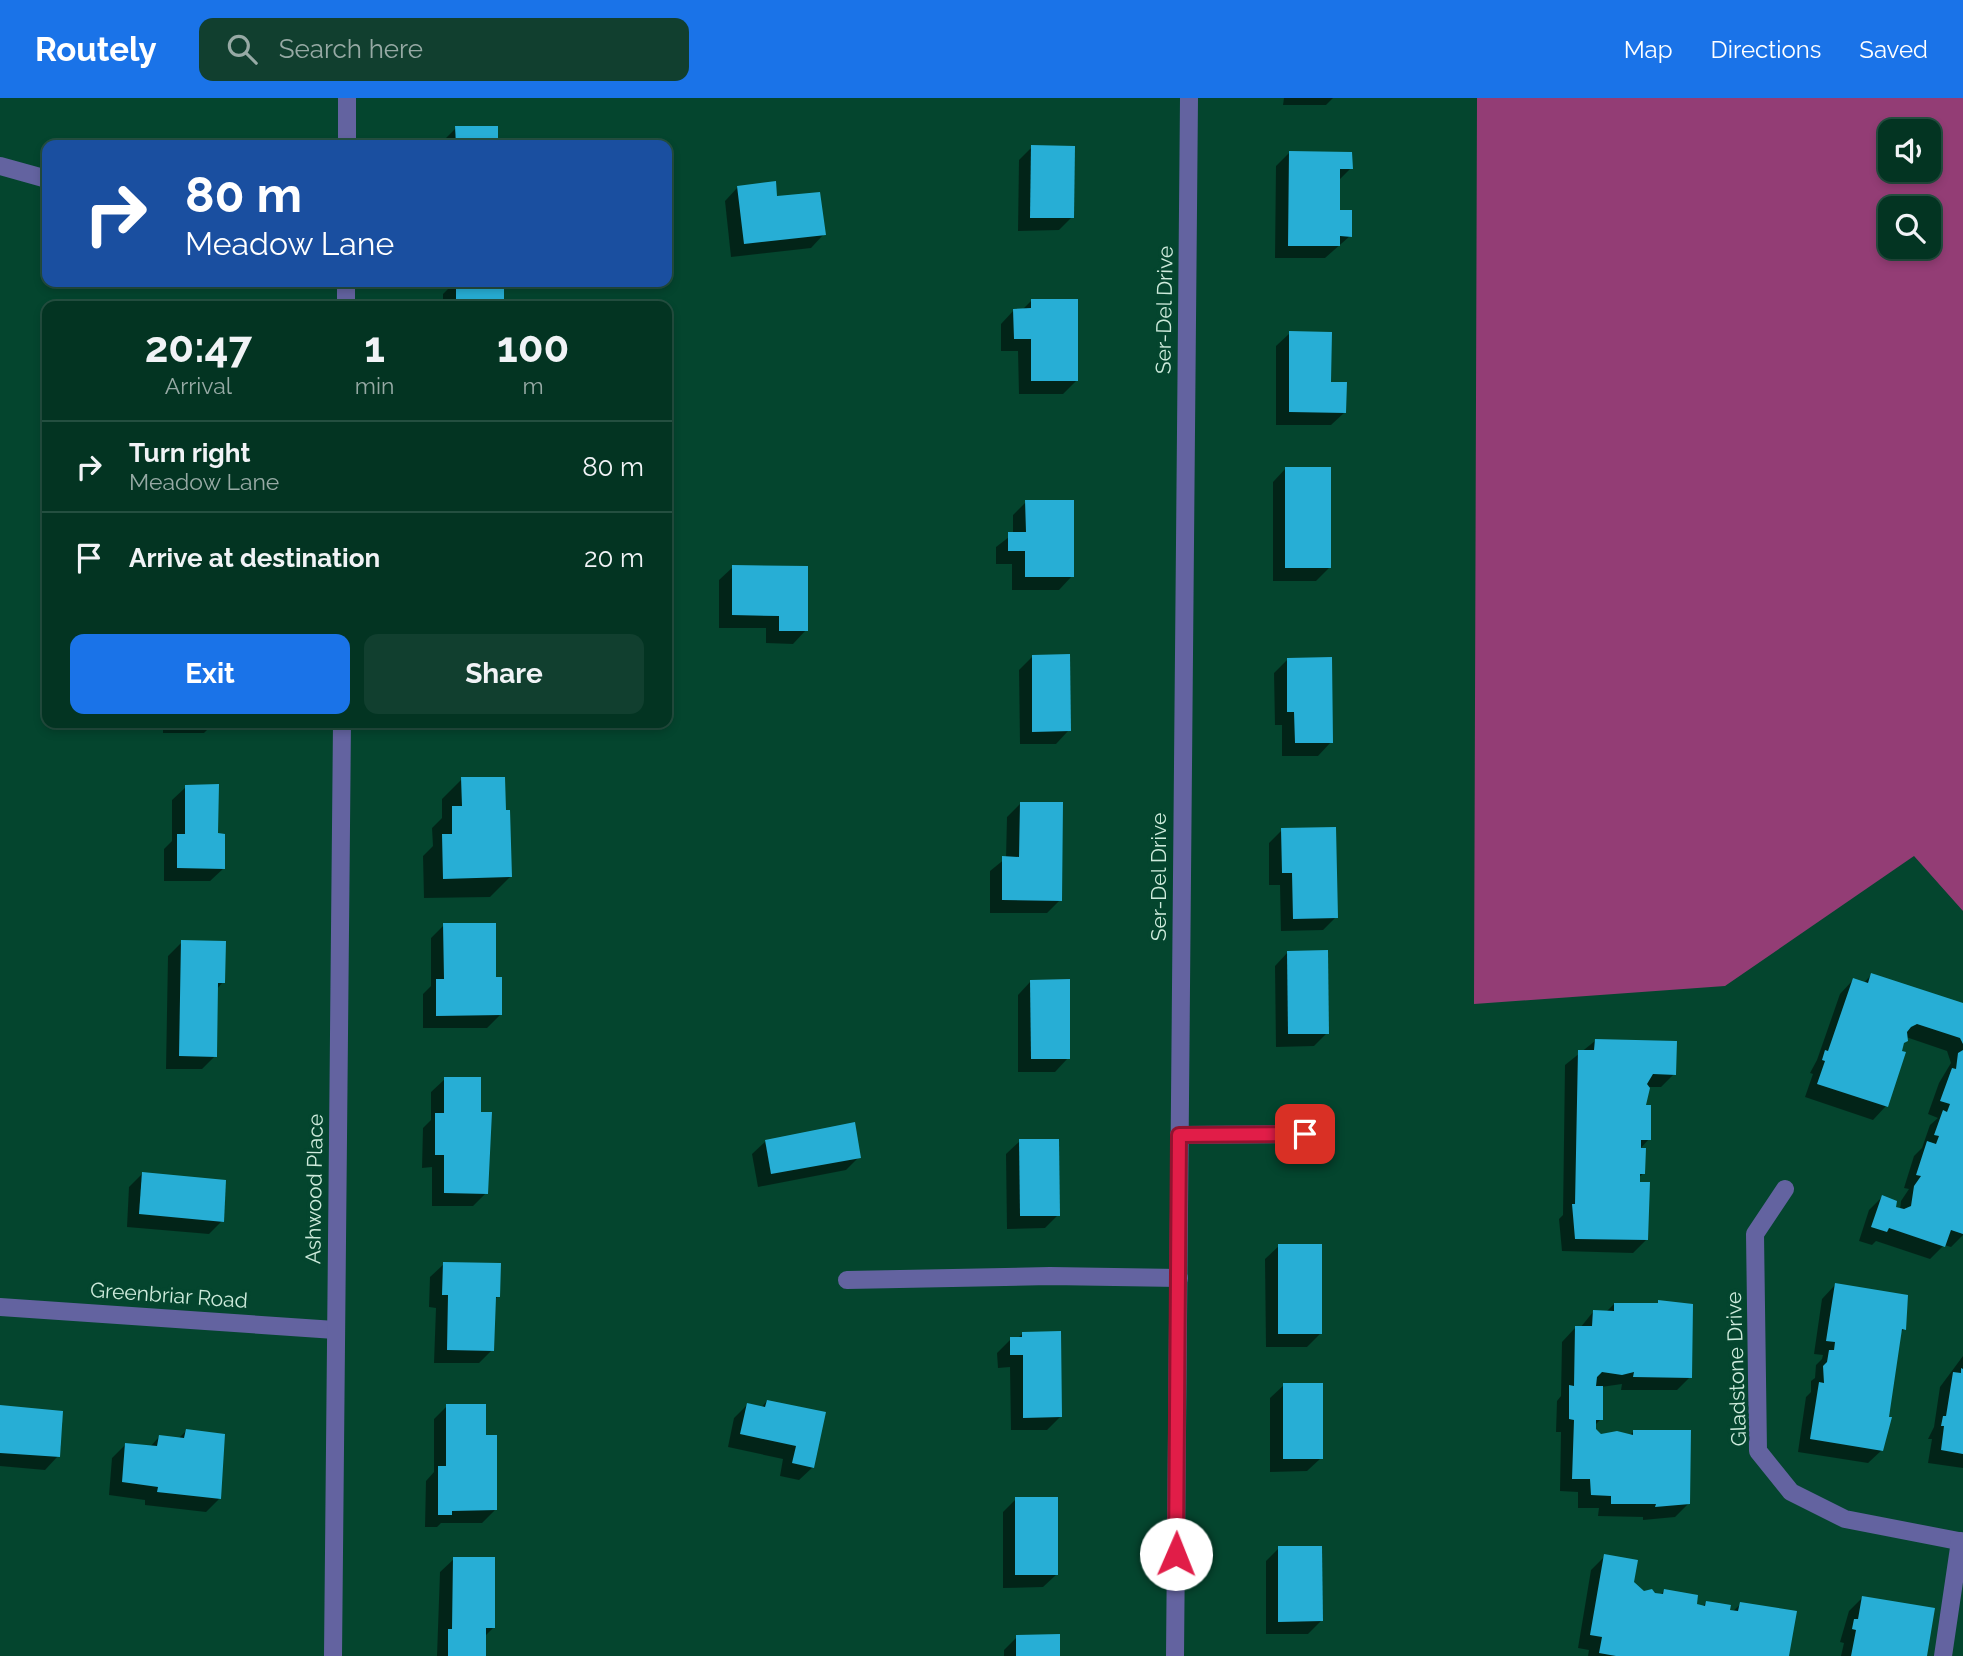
<!DOCTYPE html>
<style>
:root{--surface:#033422;--page:#113f2f;--text:#f1f3f6;--muted:#97aaa5;--line:#244f40;--accent:#1a73e8}
body{margin:0;font-family:Raleway,sans-serif;background:var(--page);color:var(--text);height:100vh;display:flex;flex-direction:column;font-size:26px;white-space:nowrap}
*{box-sizing:border-box;margin:0}
p{font-size:23px;color:var(--muted)}
.icon{flex:none;width:38px;height:38px;fill:none;stroke:currentColor;stroke-width:2;stroke-linecap:round;stroke-linejoin:round}
.map{position:relative;flex:1;overflow:hidden}
.sheet{position:absolute;left:42px;top:203px;width:630px;height:427px;display:flex;flex-direction:column;background:var(--surface);border-radius:14px;box-shadow:0 4px 10px #0003,0 0 0 2px var(--line)}
.sheet>*{flex:none}
.guide{position:absolute;left:42px;top:42px;width:630px;height:147px;border-radius:14px;box-shadow:0 4px 10px #0003,0 0 0 2px var(--line);background:#1a4fa0;color:#fff;overflow:hidden}
.buttons{position:absolute;left:1878px;top:21px;display:grid;gap:14px}
.buttons a{display:grid;place-items:center;width:63px;height:63px;border-radius:14px;background:var(--surface);box-shadow:0 4px 10px #0003,0 0 0 2px var(--line);font-size:35px}
.pin{position:absolute;display:grid;place-items:center;width:60px;height:60px;color:#fff;margin:-30px;border-radius:14px;box-shadow:0 4px 10px #0006}
.me{position:absolute;width:77px;margin:-38px;rotate:1deg;stroke-linejoin:round;filter:drop-shadow(0 0 5px #0008)}
.turn{display:flex;align-items:center;gap:24px;height:147px;padding:0 28px;font-size:32px}
.turn .icon{width:91px;height:91px;stroke-width:2.5}
.turn b{display:block;font-size:49px;line-height:60px}
.eta{display:flex;justify-content:space-evenly;align-items:center;height:119px;text-align:center}
.eta b{font-size:42px;font-weight:700;line-height:49px}
.button{display:flex;gap:14px;margin-top:auto;padding:14px 28px}
.button a{flex:1;height:80px;border-radius:14px;background:var(--accent);color:#fff;font-size:28px;font-weight:700;line-height:80px;text-align:center}
.button a+a{background:var(--page);color:var(--text)}
ul{padding:0;list-style:none}
li{display:flex;align-items:center;gap:21px;height:91px;padding:0 28px;border-top:2px solid var(--line)}
li div{flex:1}
li b{display:block;font-size:26px}
li em{font-style:normal}
header{display:flex;align-items:center;gap:42px;box-sizing:border-box;height:98px;padding:0 35px;background:var(--accent);color:#fff}
header strong{font-size:33px}
nav{display:flex;gap:38px;margin-inline-start:auto;font-size:24px}
.search{width:490px;height:63px;background:var(--page);display:flex;align-items:center;gap:18px;box-sizing:border-box;padding:0 24px;border-radius:14px;color:var(--muted);font-size:26px}
.map>svg:first-child{display:block}
.green{fill:#933d75;fill-rule:evenodd}
.shadow{fill:#0007}
.building{fill:#27aed5}
.lines{fill:none;stroke-linecap:round;stroke-linejoin:round}
.lane{stroke:#6363a0;stroke-width:18}
.street{stroke:#6363a0;stroke-width:18}
.route-casing{stroke:#92132f;stroke-width:18}
.route{stroke:#e11d48;stroke-width:12}
.labels{text-anchor:middle;dominant-baseline:central;stroke-width:7;stroke-linejoin:round;paint-order:stroke}
.street-label{font-size:21px;fill:#ceebdc;stroke:#04452e}
</style>
<header>
<strong>Routely</strong>
<div class="search"><svg class="icon" aria-label="search" viewBox="0 0 24 24"><circle cx="10" cy="10" r="6"/><path d="M15 15l6 6"/></svg>Search here</div>
<nav><a>Map</a><a>Directions</a><a>Saved</a></nav>
</header>
<div class="map">
<svg width="1963" height="1558" viewBox="0 0 1963 1558">
<rect width="100%" height="100%" fill="#04452e"/>
<path class="green" d="M 1477,0 L 1963,0 L 1963,813 L 1914,758 L 1725,888 L 1474,906 ZM 1890,33 L 1928,33 L 1928,72 L 1890,72 ZM 1890,110 L 1928,110 L 1928,149 L 1890,149 Z"/>
<g class="shadow">
<path d="M 1284,0 L 1333,0 L 1326,7 L 1283,7 Z"/>
<path d="M 496,29 L 497,47 L 439,47 L 456,30 Z"/>
<path d="M 1032,49 L 1072,119 L 1059,132 L 1018,133 L 1019,62 Z"/>
<path d="M 1289,55 L 1351,70 L 1338,83 L 1338,113 L 1350,138 L 1325,160 L 1275,160 L 1276,68 Z"/>
<path d="M 738,89 L 776,100 L 824,136 L 811,150 L 731,159 L 725,103 Z"/>
<path d="M 455,184 L 502,184 L 502,208 L 443,208 L 443,196 Z"/>
<path d="M 1031,203 L 1077,282 L 1063,296 L 1019,296 L 1018,253 L 1001,253 L 1001,226 L 1014,212 L 1022,212 Z"/>
<path d="M 1290,235 L 1329,286 L 1345,314 L 1331,327 L 1276,327 L 1276,248 Z"/>
<path d="M 1286,370 L 1329,470 L 1316,483 L 1273,483 L 1273,384 Z"/>
<path d="M 1026,404 L 1072,478 L 1059,492 L 1012,492 L 1012,466 L 996,466 L 996,449 L 1013,436 L 1013,417 Z"/>
<path d="M 733,469 L 806,532 L 793,546 L 766,545 L 766,530 L 719,530 L 719,482 Z"/>
<path d="M 1033,558 L 1069,632 L 1056,646 L 1020,646 L 1019,572 Z"/>
<path d="M 1288,561 L 1331,644 L 1318,658 L 1282,658 L 1282,627 L 1275,627 L 1274,575 Z"/>
<path d="M 163,625 L 214,625 L 204,635 L 163,635 Z"/>
<path d="M 462,681 L 510,779 L 490,799 L 424,800 L 423,758 L 433,748 L 432,730 L 442,720 L 442,701 Z"/>
<path d="M 186,689 L 224,770 L 210,783 L 164,783 L 164,751 L 172,743 L 172,702 Z"/>
<path d="M 1020,706 L 1060,802 L 1047,815 L 990,815 L 990,773 L 1006,760 L 1007,719 Z"/>
<path d="M 1282,732 L 1336,819 L 1323,832 L 1281,833 L 1280,787 L 1269,787 L 1269,745 Z"/>
<path d="M 444,827 L 495,881 L 500,917 L 487,930 L 423,930 L 423,896 L 431,888 L 431,840 Z"/>
<path d="M 182,844 L 223,884 L 217,891 L 215,958 L 202,971 L 166,971 L 168,858 Z"/>
<path d="M 1288,854 L 1327,935 L 1314,948 L 1276,949 L 1275,868 Z"/>
<path d="M 1871,877 L 1963,907 L 1963,1137 L 1951,1149 L 1944,1147 L 1930,1161 L 1876,1143 L 1872,1147 L 1859,1143 L 1869,1112 L 1882,1099 L 1900,1112 L 1901,1103 L 1909,1091 L 1904,1090 L 1914,1058 L 1922,1050 L 1930,1027 L 1938,1020 L 1928,1016 L 1939,985 L 1951,965 L 1947,953 L 1906,939 L 1900,954 L 1904,955 L 1886,1008 L 1873,1022 L 1805,999 L 1813,976 L 1810,975 L 1817,962 L 1840,896 L 1853,882 L 1863,886 Z"/>
<path d="M 1031,883 L 1068,960 L 1055,974 L 1018,974 L 1018,897 Z"/>
<path d="M 1595,943 L 1674,976 L 1661,989 L 1649,989 L 1644,1008 L 1649,1041 L 1639,1052 L 1644,1075 L 1638,1080 L 1647,1141 L 1633,1155 L 1562,1153 L 1559,1121 L 1563,1117 L 1565,967 Z"/>
<path d="M 445,981 L 480,1016 L 490,1016 L 486,1095 L 473,1108 L 432,1108 L 432,1069 L 422,1070 L 423,1030 L 431,1022 L 431,994 Z"/>
<path d="M 766,1043 L 859,1059 L 846,1072 L 758,1089 L 752,1056 Z"/>
<path d="M 1020,1043 L 1058,1117 L 1045,1130 L 1007,1131 L 1006,1056 Z"/>
<path d="M 143,1075 L 222,1123 L 209,1136 L 127,1129 L 129,1089 Z"/>
<path d="M 1279,1148 L 1320,1236 L 1307,1249 L 1266,1249 L 1265,1161 Z"/>
<path d="M 444,1166 L 498,1198 L 494,1203 L 492,1252 L 479,1265 L 434,1265 L 436,1210 L 429,1209 L 430,1179 Z"/>
<path d="M 1835,1187 L 1904,1231 L 1900,1235 L 1882,1352 L 1868,1365 L 1798,1354 L 1806,1299 L 1811,1294 L 1811,1283 L 1815,1280 L 1816,1267 L 1822,1261 L 1823,1257 L 1814,1256 L 1822,1201 Z"/>
<path d="M 1659,1204 L 1690,1279 L 1677,1292 L 1621,1292 L 1622,1286 L 1601,1289 L 1601,1321 L 1594,1328 L 1600,1338 L 1629,1338 L 1634,1333 L 1688,1406 L 1675,1419 L 1643,1422 L 1643,1419 L 1598,1418 L 1599,1410 L 1578,1410 L 1578,1394 L 1560,1393 L 1561,1334 L 1556,1334 L 1557,1303 L 1561,1298 L 1562,1244 L 1575,1230 L 1580,1230 L 1593,1214 L 1606,1214 L 1614,1206 L 1656,1207 Z"/>
<path d="M 1023,1235 L 1061,1318 L 1047,1332 L 1011,1332 L 1010,1269 L 998,1270 L 997,1255 L 1011,1241 L 1017,1241 Z"/>
<path d="M 1963,1258 L 1963,1370 L 1928,1365 L 1932,1341 L 1928,1341 L 1934,1329 L 1940,1289 Z"/>
<path d="M 1284,1287 L 1321,1360 L 1307,1373 L 1270,1374 L 1270,1300 Z"/>
<path d="M 767,1303 L 813,1369 L 799,1382 L 780,1378 L 783,1361 L 728,1349 L 734,1320 L 747,1307 L 761,1310 Z"/>
<path d="M 447,1308 L 484,1339 L 495,1412 L 482,1425 L 441,1425 L 437,1429 L 425,1429 L 426,1383 L 434,1374 L 434,1321 Z"/>
<path d="M 0,1309 L 58,1358 L 45,1372 L 0,1368 Z"/>
<path d="M 186,1333 L 219,1401 L 206,1414 L 145,1407 L 145,1402 L 109,1397 L 112,1360 L 125,1347 L 150,1349 L 159,1339 L 178,1341 Z"/>
<path d="M 1016,1401 L 1057,1476 L 1043,1489 L 1003,1490 L 1003,1414 Z"/>
<path d="M 1279,1450 L 1321,1523 L 1308,1536 L 1266,1536 L 1266,1463 Z"/>
<path d="M 1605,1458 L 1643,1495 L 1660,1497 L 1664,1493 L 1702,1509 L 1706,1505 L 1732,1514 L 1741,1506 L 1788,1558 L 1588,1558 L 1589,1552 L 1578,1550 L 1591,1472 Z"/>
<path d="M 454,1461 L 493,1530 L 484,1539 L 484,1558 L 437,1558 L 440,1474 Z"/>
<path d="M 1863,1499 L 1925,1558 L 1841,1558 L 1844,1545 L 1840,1544 L 1849,1513 Z"/>
<path d="M 1017,1539 L 1058,1558 L 1004,1558 L 1004,1552 Z"/>
</g>
<g class="building">
<path d="M 455,28 L 498,28 L 498,47 L 456,47 Z"/>
<path d="M 1031,47 L 1075,48 L 1074,120 L 1030,120 Z"/>
<path d="M 1289,53 L 1352,54 L 1353,71 L 1340,71 L 1340,112 L 1352,112 L 1352,139 L 1340,138 L 1340,148 L 1288,148 Z"/>
<path d="M 776,83 L 777,98 L 820,94 L 826,137 L 744,146 L 737,88 Z"/>
<rect x="456" y="184" width="48" height="24"/>
<path d="M 1031,201 L 1078,201 L 1078,283 L 1031,283 L 1031,241 L 1014,241 L 1013,211 L 1031,210 Z"/>
<path d="M 1289,233 L 1332,234 L 1331,284 L 1347,284 L 1346,315 L 1289,314 Z"/>
<rect x="1285" y="369" width="46" height="101"/>
<path d="M 1025,402 L 1074,402 L 1074,479 L 1025,479 L 1025,453 L 1008,453 L 1008,434 L 1026,434 Z"/>
<path d="M 732,467 L 808,468 L 808,533 L 779,533 L 779,518 L 732,517 Z"/>
<path d="M 1070,556 L 1071,633 L 1032,634 L 1032,557 Z"/>
<path d="M 1332,559 L 1333,645 L 1295,645 L 1294,614 L 1287,614 L 1287,560 Z"/>
<path d="M 461,679 L 505,679 L 506,712 L 510,712 L 512,779 L 443,781 L 442,736 L 452,736 L 452,708 L 462,708 Z"/>
<path d="M 219,686 L 218,735 L 225,736 L 225,771 L 177,770 L 177,736 L 185,736 L 185,687 Z"/>
<path d="M 1020,704 L 1063,704 L 1062,803 L 1002,802 L 1002,758 L 1019,759 Z"/>
<path d="M 1336,729 L 1338,820 L 1293,821 L 1292,775 L 1282,775 L 1281,730 Z"/>
<path d="M 443,825 L 496,825 L 496,879 L 502,879 L 502,917 L 436,918 L 436,881 L 444,881 Z"/>
<path d="M 181,842 L 226,843 L 225,885 L 218,885 L 217,959 L 179,958 Z"/>
<path d="M 1328,852 L 1329,936 L 1288,936 L 1287,853 Z"/>
<path d="M 1871,875 L 1963,905 L 1963,946 L 1960,940 L 1917,926 L 1911,929 L 1907,934 L 1908,943 L 1904,945 L 1902,953 L 1906,954 L 1888,1009 L 1817,986 L 1825,963 L 1822,962 L 1825,952 L 1828,953 L 1853,880 L 1868,885 Z"/>
<path d="M 1070,881 L 1070,961 L 1031,961 L 1030,882 Z"/>
<path d="M 1595,941 L 1677,943 L 1676,977 L 1653,976 L 1647,986 L 1650,990 L 1646,1007 L 1651,1007 L 1651,1042 L 1641,1042 L 1641,1050 L 1646,1050 L 1645,1076 L 1640,1076 L 1640,1084 L 1650,1084 L 1648,1142 L 1575,1141 L 1572,1106 L 1575,1106 L 1578,952 L 1594,952 Z"/>
<path d="M 1963,952 L 1963,1136 L 1951,1132 L 1945,1149 L 1889,1130 L 1887,1134 L 1871,1129 L 1882,1097 L 1897,1103 L 1896,1109 L 1904,1111 L 1911,1108 L 1914,1088 L 1921,1078 L 1916,1077 L 1927,1043 L 1936,1046 L 1939,1038 L 1934,1037 L 1943,1012 L 1947,1014 L 1950,1006 L 1940,1003 L 1952,970 L 1956,971 L 1958,955 Z"/>
<path d="M 444,979 L 481,979 L 481,1014 L 492,1014 L 488,1096 L 444,1095 L 444,1057 L 435,1057 L 435,1015 L 444,1015 Z"/>
<path d="M 855,1024 L 861,1060 L 771,1076 L 765,1042 Z"/>
<path d="M 1019,1041 L 1059,1041 L 1060,1118 L 1020,1118 Z"/>
<path d="M 142,1074 L 226,1082 L 224,1124 L 139,1116 Z"/>
<rect x="1278" y="1146" width="44" height="90"/>
<path d="M 443,1164 L 501,1165 L 500,1199 L 496,1199 L 494,1253 L 447,1252 L 448,1197 L 442,1197 Z"/>
<path d="M 1835,1185 L 1908,1197 L 1906,1232 L 1902,1231 L 1889,1319 L 1892,1319 L 1883,1353 L 1810,1341 L 1819,1284 L 1824,1285 L 1823,1268 L 1827,1264 L 1829,1252 L 1834,1252 L 1835,1244 L 1826,1243 Z"/>
<path d="M 1658,1202 L 1693,1206 L 1692,1280 L 1633,1279 L 1634,1274 L 1622,1277 L 1602,1274 L 1597,1279 L 1596,1288 L 1603,1288 L 1603,1322 L 1596,1322 L 1596,1331 L 1601,1336 L 1617,1333 L 1633,1337 L 1633,1332 L 1691,1332 L 1690,1406 L 1655,1409 L 1656,1406 L 1611,1406 L 1611,1398 L 1591,1397 L 1590,1381 L 1572,1381 L 1574,1322 L 1569,1321 L 1569,1287 L 1574,1288 L 1575,1228 L 1592,1228 L 1593,1212 L 1614,1213 L 1614,1205 L 1658,1205 Z"/>
<path d="M 1061,1233 L 1062,1319 L 1023,1320 L 1023,1257 L 1010,1257 L 1010,1239 L 1022,1239 L 1022,1234 Z"/>
<path d="M 1961,1270 L 1963,1271 L 1963,1356 L 1941,1352 L 1944,1328 L 1941,1328 L 1943,1318 L 1946,1318 L 1953,1274 L 1961,1275 Z"/>
<rect x="1283" y="1285" width="40" height="76"/>
<path d="M 767,1302 L 826,1314 L 814,1370 L 792,1365 L 796,1348 L 740,1336 L 747,1305 L 765,1309 Z"/>
<path d="M 446,1306 L 486,1306 L 486,1337 L 497,1337 L 497,1412 L 452,1413 L 452,1417 L 438,1417 L 438,1368 L 446,1368 Z"/>
<path d="M 0,1307 L 63,1313 L 60,1359 L 0,1355 Z"/>
<path d="M 186,1331 L 225,1336 L 221,1401 L 157,1394 L 158,1389 L 122,1384 L 125,1345 L 157,1348 L 159,1337 L 184,1340 Z"/>
<rect x="1015" y="1399" width="43" height="78"/>
<path d="M 1278,1448 L 1322,1448 L 1323,1523 L 1278,1524 Z"/>
<path d="M 1604,1456 L 1638,1462 L 1634,1484 L 1644,1493 L 1652,1491 L 1655,1495 L 1663,1496 L 1664,1491 L 1698,1497 L 1697,1506 L 1705,1508 L 1706,1503 L 1719,1505 L 1731,1507 L 1730,1512 L 1738,1513 L 1740,1504 L 1797,1513 L 1789,1558 L 1616,1558 L 1599,1555 L 1602,1539 L 1590,1537 Z"/>
<path d="M 453,1459 L 495,1459 L 495,1530 L 486,1530 L 486,1558 L 448,1558 L 448,1531 L 452,1531 Z"/>
<path d="M 1862,1498 L 1935,1510 L 1927,1558 L 1851,1558 L 1856,1532 L 1852,1531 L 1854,1521 L 1858,1521 Z"/>
<path d="M 1060,1536 L 1060,1558 L 1016,1558 L 1016,1537 Z"/>
</g>
<g class="lines">
<path class="lane" d="M 847,1182 L 1050,1178 L 1179,1180"/>
<g class="street">
<path d="M 347,47 L 347,0"/>
<path d="M 0,68 L 47,81"/>
<path d="M 346,184 L 346,208"/>
<path d="M 1179,1037 L 1305,1036"/>
<path d="M 1785,1091 L 1755,1136 L 1758,1353 L 1791,1394 L 1845,1421 L 1963,1444"/>
<path d="M 0,1209 L 335,1232"/>
<path d="M 333,1558 L 342,625"/>
<path d="M 1175,1558 L 1189,0"/>
<path d="M 1943,1558 L 1960,1443"/>
</g>
</g>
<g class="lines">
<defs>
<path id="route" d="M 1176,1456 L 1179,1037 L 1305,1036"/>
</defs>
<use href="#route" class="route-casing"/>
<use href="#route" class="route"/>
</g>
<g class="labels">
<g class="street-label">
<text transform="translate(1164 212) rotate(-89)">Ser-Del Drive</text>
<text transform="translate(1158 779) rotate(-90)">Ser-Del Drive</text>
<text transform="translate(314 1091) rotate(-89)">Ashwood Place</text>
<text transform="translate(169 1197) rotate(4)">Greenbriar Road</text>
<text transform="translate(1736 1271) rotate(-92)">Gladstone Drive</text>
</g>
</g>
</svg>
<div class="buttons">
<a><svg class="icon" aria-label="sound" viewBox="0 0 24 24"><path d="M4 9h4l5-4v14l-5-4H4zM17 9q2 3 0 6"/></svg></a>
<a><svg class="icon" aria-label="search" viewBox="0 0 24 24"><circle cx="10" cy="10" r="6"/><path d="M15 15l6 6"/></svg></a>
</div>
<div class="pin" style="left:1305px;top:1036px;background:#d93025"><svg class="icon" aria-label="arrive" viewBox="0 0 24 24"><path d="M6 21V4h12l-3 4 3 4H6"/></svg></div>
<svg class="me" style="left:1176px;top:1456px" viewBox="-20 -20 40 40"><circle r="19" fill="#fff"/><path d="M0-13L10 11 0 6-10 11z" fill="#e11d48"/></svg>
<div class="guide">
<div class="turn"><svg class="icon" aria-label="right" viewBox="0 0 24 24"><path d="M7 20v-9h11M14 6l5 5-5 5"/></svg><div><b>80 m</b>Meadow Lane</div></div>
</div>
<section class="sheet">
<div class="eta">
<div><b>20:47</b><p>Arrival</p></div>
<div><b>1</b><p>min</p></div>
<div><b>100</b><p>m</p></div>
</div>
<ul>
<li><svg class="icon" aria-label="right" viewBox="0 0 24 24"><path d="M7 20v-9h11M14 6l5 5-5 5"/></svg><div><b>Turn right</b><p>Meadow Lane</p></div><em>80 m</em></li>
<li><svg class="icon" aria-label="arrive" viewBox="0 0 24 24"><path d="M6 21V4h12l-3 4 3 4H6"/></svg><div><b>Arrive at destination</b></div><em>20 m</em></li>
</ul>
<div class="button"><a>Exit</a><a>Share</a></div>
</section>
</div>
